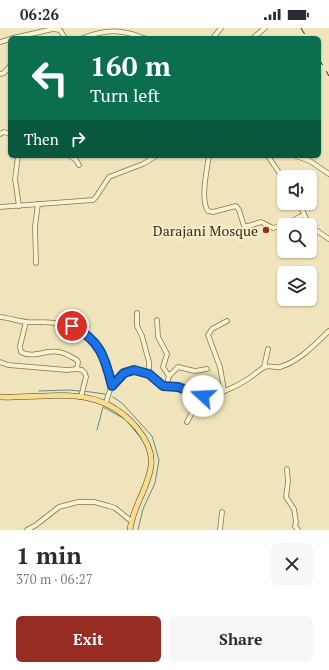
<!DOCTYPE html>
<meta charset="utf-8">
<style>
:root{--surface:#fff;--page:#f7f7f7;--text:#2b2b33;--muted:#7c7c81;--accent:#972c23}
body{margin:0;font-family:"PT Serif",serif;background:var(--page);color:var(--text);height:100vh;display:flex;flex-direction:column;font-size:15px;white-space:nowrap}
*{box-sizing:border-box;margin:0}
p{font-size:13px;color:var(--muted)}
.icon{flex:none;width:22px;height:22px;fill:none;stroke:currentColor;stroke-width:2;stroke-linecap:round;stroke-linejoin:round}
.map{position:relative;height:502px;overflow:hidden}
.drawer{display:flex;flex-direction:column;background:var(--surface);flex:1}
.drawer>*{flex:none}
.guide{position:absolute;left:8px;top:8px;width:313px;height:122px;border-radius:6px;box-shadow:0 1px 3px #0004;background:#0b6e4f;color:#fff;overflow:hidden}
.buttons{position:absolute;left:277px;top:142px;display:grid;gap:8px}
.buttons a{display:grid;place-items:center;width:40px;height:40px;border-radius:6px;background:var(--surface);box-shadow:0 1px 3px #0004;font-size:20px}
.pin{position:absolute;display:grid;place-items:center;width:34px;height:34px;color:#fff;margin:-17px;border:2px solid #fff;border-radius:50%;box-shadow:0 1px 4px #0007}
.me{position:absolute;width:44px;margin:-22px;rotate:290deg;stroke-linejoin:round;filter:drop-shadow(0 0 3px #0008)}
.turn{display:flex;align-items:center;gap:14px;height:84px;padding:0 16px;font-size:18px}
.turn .icon{width:52px;height:52px;stroke-width:2.5}
.turn b{display:block;font-size:28px;line-height:34px}
.then{display:flex;align-items:center;height:38px;padding:0 16px;background:#0003;gap:8px;font-size:15px}
.round{display:grid;place-items:center;flex:none;width:42px;height:42px;border-radius:6px;background:var(--page)}
.summary{display:flex;align-items:center;justify-content:space-between;height:68px;padding:0 16px}
h1{font-size:24px;font-weight:700;line-height:30px}
.button{display:flex;gap:8px;margin-top:auto;padding:8px 16px}
.button a{flex:1;height:46px;border-radius:6px;background:var(--accent);color:#fff;font-size:16px;font-weight:700;line-height:46px;text-align:center}
.button a+a{background:var(--page);color:var(--text)}
.status{display:flex;justify-content:space-between;align-items:center;height:28px;padding:0 20px;background:var(--surface);direction:ltr}
.status svg{height:11px;fill:currentColor}
.map>svg:first-child{display:block}
.lines{fill:none;stroke-linecap:round;stroke-linejoin:round}
.stream{stroke:#678d87;stroke-width:1}
.minor-casing{stroke:#867455;stroke-width:5.5}
.major-casing{stroke:#53412a;stroke-width:6}
.minor{stroke:#faf1ce;stroke-width:4}
.major{stroke:#f5de90;stroke-width:5}
.rail{stroke:#35291a;stroke-width:1;stroke-dasharray:7 7;stroke-linecap:butt}
.route-casing{stroke:#114b97;stroke-width:10}
.route{stroke:#1a73e8;stroke-width:7}
.poi-dot{fill:#972c23;stroke:#f6eecb;stroke-width:1.5}
.labels{text-anchor:middle;dominant-baseline:central;stroke-width:4;stroke-linejoin:round;paint-order:stroke}
.poi-label{font-size:14px;fill:#35291a;stroke:#f6eecb;text-anchor:end}
</style>
<div class="status"><b>06:26</b><svg viewBox="0 0 49 12"><path d="M0 12V9h3v3zM5 12V6h3v6zM10 12V3h3v9zM15 12V0h3v12zM26 1h20v11H26zM47 4h2v5h-2z"/></svg></div>
<div class="map">
<svg width="329" height="502" viewBox="0 0 329 502">
<rect width="100%" height="100%" fill="#efe4bb"/>
<g class="lines">
<g class="stream">
<path d="M 39,363 L 68,362 L 80,363"/>
<path d="M 83,363 L 105,366"/>
<path d="M 113,369 L 122,375 L 152,408 L 159,432 L 155,455 L 143,481 L 138,502"/>
<path d="M 126,392 L 141,410"/>
<path d="M 97,402 L 103,379 L 123,390"/>
</g>
<defs>
<g id="minor">
<path d="M 13,10 L 53,1 L 60,2 L 65,10"/>
<path d="M 83,10 C 106,1 121,1 144,10"/>
<path d="M 213,10 L 221,0"/>
<path d="M 253,10 L 265,0"/>
<path d="M 0,14 L 10,11"/>
<path d="M 0,46 L 4,45 L 10,38"/>
<path d="M 0,106 L 4,104 L 10,106"/>
<path d="M 18,128 L 15,151 L 19,178"/>
<path d="M 70,128 L 76,132 L 79,137"/>
<path d="M 209,128 C 207,141 200,172 208,183 L 213,184 L 236,178 L 239,182 L 244,198 L 248,198 L 261,194 L 273,200 L 289,195 L 299,189 L 304,187"/>
<path d="M 268,128 L 284,152"/>
<path d="M 296,128 L 310,133 L 329,146"/>
<path d="M 299,175 L 309,197"/>
<path d="M 0,179 L 93,172 L 96,169 L 109,149 L 143,136 L 156,128"/>
<path d="M 310,198 L 329,211"/>
<path d="M 36,235 L 35,198 L 38,176"/>
<path d="M 137,285 L 137,298 L 142,308 L 149,334 L 149,346"/>
<path d="M 0,289 C 9,290 18,293 27,294 C 37,294 46,294 55,295 C 94,299 104,324 112,358"/>
<path d="M 157,292 L 158,309 L 167,326 L 163,339 L 169,348"/>
<path d="M 26,294 L 20,318 L 21,324 C 33,331 47,321 59,324 C 66,325 71,329 77,332 L 78,334 L 77,341"/>
<path d="M 0,334 L 8,337 L 67,342 L 77,341 L 82,342 L 85,345 L 86,349 L 81,369"/>
<path d="M 264,339 L 268,321"/>
<path d="M 166,359 L 169,348 L 178,339 L 195,343 L 207,341"/>
<path d="M 224,362 L 220,339 L 208,307 L 212,301 L 227,293"/>
<path d="M 106,375 C 109,363 116,344 130,342 C 146,338 153,355 165,358 C 170,360 175,358 180,360 C 187,362 193,366 200,368 C 212,371 237,358 248,351 C 253,348 260,341 265,339 C 270,337 275,340 280,339 C 300,333 314,317 329,303"/>
<path d="M 187,394 L 195,379 L 198,368"/>
<path d="M 287,441 L 288,454 L 286,469 L 294,481 L 296,494 L 295,498 L 298,502"/>
<path d="M 27,502 L 36,497 L 59,479 L 78,474 L 94,474 L 109,478 L 115,480 L 131,493"/>
<path d="M 220,502 L 222,484"/>
</g>
<path id="major" d="M 0,369 C 52,371 98,354 137,400 C 146,411 153,423 151,438 C 148,461 132,480 130,502"/>
</defs>
<use href="#minor" class="minor-casing"/>
<use href="#major" class="major-casing"/>
<use href="#minor" class="minor"/>
<use href="#major" class="major"/>
<g class="rail">
<path d="M 301,0 L 307,10"/>
<path d="M 319,31 L 329,48"/>
</g>
</g>
<g class="lines">
<defs>
<path id="route" d="M 72,298 C 100,312 105,329 112,358 L 124,345 L 134,342 L 149,346 L 163,358 L 178,359 L 203,368"/>
</defs>
<use href="#route" class="route-casing"/>
<use href="#route" class="route"/>
</g>
<circle class="poi-dot" cx="266" cy="202" r="4"/>
<g class="labels">
<g class="poi-label">
<text x="258" y="202">Darajani Mosque</text>
</g>
</g>
</svg>
<div class="buttons">
<a><svg class="icon" aria-label="sound" viewBox="0 0 24 24"><path d="M4 9h4l5-4v14l-5-4H4zM17 9q2 3 0 6"/></svg></a>
<a><svg class="icon" aria-label="search" viewBox="0 0 24 24"><circle cx="10" cy="10" r="6"/><path d="M15 15l6 6"/></svg></a>
<a><svg class="icon" aria-label="layers" viewBox="0 0 24 24"><path d="M12 4l9 5-9 5-9-5zM3 14l9 5 9-5"/></svg></a>
</div>
<div class="pin" style="left:72px;top:298px;background:#d93025"><svg class="icon" aria-label="arrive" viewBox="0 0 24 24"><path d="M6 21V4h12l-3 4 3 4H6"/></svg></div>
<svg class="me" style="left:203px;top:368px" viewBox="-20 -20 40 40"><circle r="19" fill="#fff"/><path d="M0-13L10 11 0 6-10 11z" fill="#1a73e8"/></svg>
<div class="guide">
<div class="turn"><svg class="icon" aria-label="left" viewBox="0 0 24 24"><path d="M17 20v-9H6M10 6l-5 5 5 5"/></svg><div><b>160 m</b>Turn left</div></div>
<div class="then">Then<svg class="icon" aria-label="right" viewBox="0 0 24 24"><path d="M7 20v-9h11M14 6l5 5-5 5"/></svg></div>
</div>
</div>
<section class="drawer">
<div class="summary"><div><h1>1 min</h1><p>370 m · 06:27</p></div><a class="round"><svg class="icon" aria-label="close" viewBox="0 0 24 24"><path d="M6 6l12 12M18 6L6 18"/></svg></a></div>
<div class="button"><a>Exit</a><a>Share</a></div>
</section>
